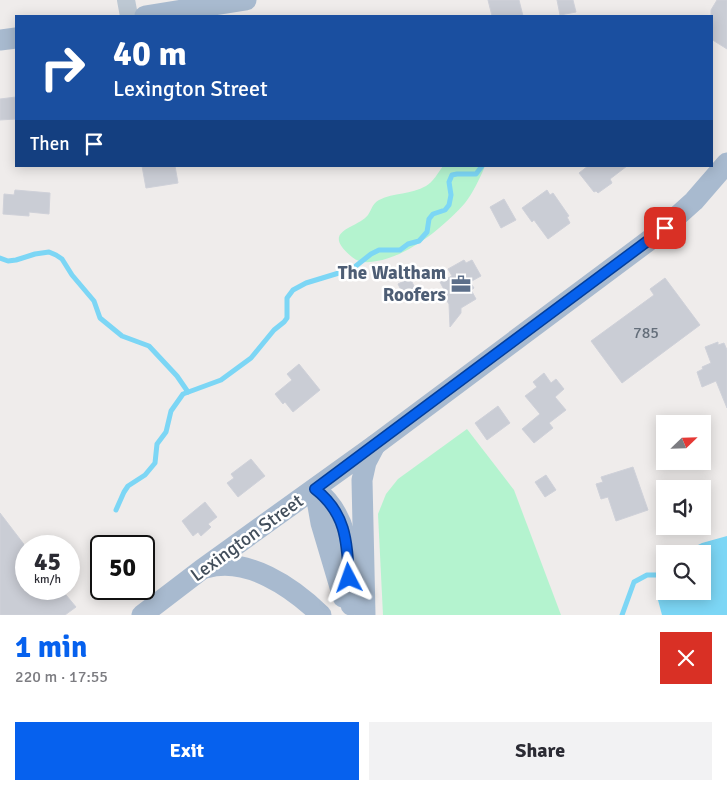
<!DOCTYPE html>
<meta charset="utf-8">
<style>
:root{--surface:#fff;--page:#f2f2f3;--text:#2b2b33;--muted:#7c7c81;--accent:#0661ee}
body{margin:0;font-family:Signika,sans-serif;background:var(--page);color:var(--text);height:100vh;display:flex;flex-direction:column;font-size:19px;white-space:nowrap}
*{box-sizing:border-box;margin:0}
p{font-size:16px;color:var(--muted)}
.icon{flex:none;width:28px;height:28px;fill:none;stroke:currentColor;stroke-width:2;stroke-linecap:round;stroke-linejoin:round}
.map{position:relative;height:615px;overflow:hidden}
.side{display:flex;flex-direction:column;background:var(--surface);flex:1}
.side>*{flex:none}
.banner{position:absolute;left:15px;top:15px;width:698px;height:152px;border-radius:0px;box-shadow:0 2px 12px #0003;background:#1a4fa0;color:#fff;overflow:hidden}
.needle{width:32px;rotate:67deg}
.controls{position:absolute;left:656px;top:415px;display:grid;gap:10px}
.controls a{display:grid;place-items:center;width:55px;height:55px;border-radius:0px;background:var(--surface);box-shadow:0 2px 12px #0003;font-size:25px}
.speed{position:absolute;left:15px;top:535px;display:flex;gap:10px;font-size:25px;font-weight:700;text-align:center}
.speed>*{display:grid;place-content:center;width:65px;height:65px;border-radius:50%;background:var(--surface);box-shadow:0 2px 12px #0003;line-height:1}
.speed small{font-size:12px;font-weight:400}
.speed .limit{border:2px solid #111;border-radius:8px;background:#fff;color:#111}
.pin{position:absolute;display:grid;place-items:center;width:42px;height:42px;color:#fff;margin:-21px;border-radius:10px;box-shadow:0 2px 8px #0006}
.me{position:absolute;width:55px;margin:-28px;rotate:356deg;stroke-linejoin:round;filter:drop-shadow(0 0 4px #0008)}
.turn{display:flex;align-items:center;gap:18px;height:105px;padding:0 15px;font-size:22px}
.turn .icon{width:65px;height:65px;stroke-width:2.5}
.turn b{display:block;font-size:35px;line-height:42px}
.then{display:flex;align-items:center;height:48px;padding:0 15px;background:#0003;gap:10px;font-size:19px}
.round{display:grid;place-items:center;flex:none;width:52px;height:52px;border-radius:0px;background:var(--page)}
.headline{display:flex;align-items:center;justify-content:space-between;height:85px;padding:0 15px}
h1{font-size:30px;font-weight:800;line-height:38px;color:var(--accent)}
.primary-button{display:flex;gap:10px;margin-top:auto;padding:10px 15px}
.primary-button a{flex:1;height:58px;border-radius:0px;background:var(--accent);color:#fff;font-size:20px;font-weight:800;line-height:58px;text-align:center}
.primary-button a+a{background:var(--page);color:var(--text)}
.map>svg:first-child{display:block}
.green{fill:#b4f3cf}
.water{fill:#7cd6f5}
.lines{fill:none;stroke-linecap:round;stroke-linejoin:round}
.stream{stroke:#7cd6f5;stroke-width:5}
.building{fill:#cacdd5;stroke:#cfd1d9}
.minor{stroke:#bdc8d3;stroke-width:18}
.major{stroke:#a8bacf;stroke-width:21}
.route-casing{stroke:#043f9b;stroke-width:12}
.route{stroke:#0661ee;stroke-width:9}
.labels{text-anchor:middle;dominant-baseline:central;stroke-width:5;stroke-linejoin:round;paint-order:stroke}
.number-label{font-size:16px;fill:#646e7a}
.service-label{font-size:19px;font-weight:bold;fill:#4e5e75;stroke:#fff;text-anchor:end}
.street-label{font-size:19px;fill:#424e5b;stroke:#fff}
</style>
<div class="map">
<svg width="727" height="615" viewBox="0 0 727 615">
<rect width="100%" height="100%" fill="#efeceb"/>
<g class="green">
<path d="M 443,166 L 485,166 C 480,178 473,193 465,203 C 444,227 408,256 377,261 C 368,263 359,263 352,257 C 319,230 357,229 368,215 C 372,209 372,204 379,200 C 394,192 411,195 426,186 C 433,182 438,173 443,166 Z"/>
<path d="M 467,429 L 514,490 L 561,615 L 383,615 L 378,514 L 386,494 L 398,479 Z"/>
</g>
<path class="water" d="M 727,536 L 727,615 L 662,615 L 658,600 L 665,575 L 665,591 L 702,591 L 702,554 L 680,554 L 702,543 Z"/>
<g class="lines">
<g class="stream">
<path d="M 0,258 L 8,261 L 16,260 L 35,254 L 49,252 L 56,255 L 62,259 L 72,275 L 94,301 L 100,318 L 122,336 L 149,346 L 177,376 L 188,392"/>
<path d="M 116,510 L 124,492 L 128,486 L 145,475 L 155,463 L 157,444 L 166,432 L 171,411 L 183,394 L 221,380 L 251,358 L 274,330 L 284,322 L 287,318 L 287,298 L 293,290 L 306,283 L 352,269 L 371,254 L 379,250 L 400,250 L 408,244 L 419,241 L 427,232 L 429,219 L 433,214 L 445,210 L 449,205 L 451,195 L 449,182 L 452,175 L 457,174 L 476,174 L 482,166"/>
<path d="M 622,615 L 634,582 L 647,575 L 665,575"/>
</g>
</g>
<g class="building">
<path d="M 488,0 L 519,0 L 523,16 L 492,16 Z"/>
<path d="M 557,0 L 573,0 L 576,12 L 560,15 Z"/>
<path d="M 717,0 L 727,0 L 727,49 L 711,39 L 711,10 Z"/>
<path d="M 16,97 L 16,119 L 0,120 L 0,99 Z"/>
<path d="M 142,166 L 175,166 L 178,183 L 146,188 Z"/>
<path d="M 588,166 L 627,166 L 610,179 L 612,183 L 598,193 L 596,191 L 594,192 L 579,173 Z"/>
<path d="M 15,190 L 50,193 L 49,214 L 29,212 L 29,216 L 3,214 L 4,194 L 14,195 Z"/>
<path d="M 547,190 L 550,195 L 553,193 L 569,216 L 567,217 L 570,223 L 548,239 L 534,220 L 532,222 L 522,208 Z"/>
<path d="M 504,199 L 516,220 L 501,228 L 490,207 Z"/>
<path d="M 464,260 L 466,263 L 472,260 L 481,276 L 470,282 L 474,288 L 471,290 L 476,299 L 461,308 L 461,313 L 450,327 L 449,304 L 445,298 L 448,297 L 440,282 L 452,276 L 448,269 Z"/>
<path d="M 410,278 L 419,296 L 407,302 L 398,284 Z"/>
<path d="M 665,278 L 700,325 L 622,383 L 591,341 L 654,295 L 650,289 Z"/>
<path d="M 718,342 L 718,345 L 724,343 L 727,350 L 727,408 L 716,381 L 702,387 L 697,372 L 703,369 L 702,367 L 711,363 L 705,347 Z"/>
<path d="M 299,364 L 320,390 L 293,412 L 285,402 L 283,404 L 275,394 L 292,380 L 287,374 Z"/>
<path d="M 544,373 L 551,383 L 556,379 L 564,389 L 555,397 L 566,410 L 549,423 L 553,428 L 534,443 L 522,429 L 540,414 L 525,396 L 537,387 L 533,382 Z"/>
<path d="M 498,406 L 510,423 L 487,440 L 475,423 Z"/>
<path d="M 251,459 L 265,476 L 238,497 L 227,483 L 234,478 L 231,474 Z"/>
<path d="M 633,467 L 648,510 L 616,521 L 608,497 L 601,499 L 596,484 L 603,482 L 601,477 Z"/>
<path d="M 546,475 L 556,490 L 545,497 L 535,482 Z"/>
<path d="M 205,502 L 217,517 L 208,524 L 211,527 L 201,536 L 198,532 L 193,536 L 182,521 Z"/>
<path d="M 0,513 L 26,547 L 26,589 L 61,589 L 76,607 L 65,615 L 0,615 Z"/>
</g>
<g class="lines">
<path class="minor" d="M 126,0 L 129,16"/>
<g class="major">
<path d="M 145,16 L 246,0"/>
<path d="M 0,40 L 16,38"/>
<path d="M 315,489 C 353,519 348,561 351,605"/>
<path d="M 315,489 L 321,523 L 343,597"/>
<path d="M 206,568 C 247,556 292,587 321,615"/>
<path d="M 142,615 L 201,570 L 375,445 L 655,236 L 694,201 L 727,163"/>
<path d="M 365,615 L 362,480 L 366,462 L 375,445"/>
</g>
</g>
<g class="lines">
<defs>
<path id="route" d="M 349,578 C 347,541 346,513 315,489 L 665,228"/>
</defs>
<use href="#route" class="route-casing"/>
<use href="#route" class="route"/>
</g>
<defs>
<symbol id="office-bare" viewBox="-9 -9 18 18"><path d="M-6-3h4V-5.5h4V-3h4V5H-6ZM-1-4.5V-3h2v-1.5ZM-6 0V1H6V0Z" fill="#5c6f8a" stroke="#fff" stroke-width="2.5" paint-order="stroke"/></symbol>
</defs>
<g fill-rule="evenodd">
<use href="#office-bare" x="447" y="270" width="28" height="28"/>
</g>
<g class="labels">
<g class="number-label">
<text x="646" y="333">785</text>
</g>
<g class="service-label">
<text x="446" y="273">The Waltham<tspan x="446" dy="22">Roofers</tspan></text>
</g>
<g class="street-label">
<text transform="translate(247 538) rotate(-36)">Lexington Street</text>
</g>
</g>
</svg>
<div class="controls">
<a><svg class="needle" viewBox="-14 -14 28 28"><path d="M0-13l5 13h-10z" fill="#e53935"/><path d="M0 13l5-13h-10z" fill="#7c7c81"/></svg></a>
<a><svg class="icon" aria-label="sound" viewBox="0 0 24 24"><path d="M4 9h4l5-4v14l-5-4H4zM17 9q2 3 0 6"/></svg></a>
<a><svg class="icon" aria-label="search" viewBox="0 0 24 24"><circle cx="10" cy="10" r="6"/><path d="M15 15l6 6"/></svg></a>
</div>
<div class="speed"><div>45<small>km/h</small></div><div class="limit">50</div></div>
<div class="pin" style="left:665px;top:228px;background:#d93025"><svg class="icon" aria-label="arrive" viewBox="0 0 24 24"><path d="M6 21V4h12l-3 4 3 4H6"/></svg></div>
<svg class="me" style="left:349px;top:578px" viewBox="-20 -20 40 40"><path d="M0-17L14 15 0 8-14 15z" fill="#0661ee" stroke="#fff" stroke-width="4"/></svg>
<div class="banner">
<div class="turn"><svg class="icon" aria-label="right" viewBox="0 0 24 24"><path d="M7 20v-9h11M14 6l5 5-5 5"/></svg><div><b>40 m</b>Lexington Street</div></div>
<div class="then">Then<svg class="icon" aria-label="arrive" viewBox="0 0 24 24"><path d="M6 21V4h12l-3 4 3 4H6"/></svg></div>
</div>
</div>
<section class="side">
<div class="headline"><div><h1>1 min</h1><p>220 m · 17:55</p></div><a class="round" style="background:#d93025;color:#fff"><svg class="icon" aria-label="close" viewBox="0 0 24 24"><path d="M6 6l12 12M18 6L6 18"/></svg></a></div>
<div class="primary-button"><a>Exit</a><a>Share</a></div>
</section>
